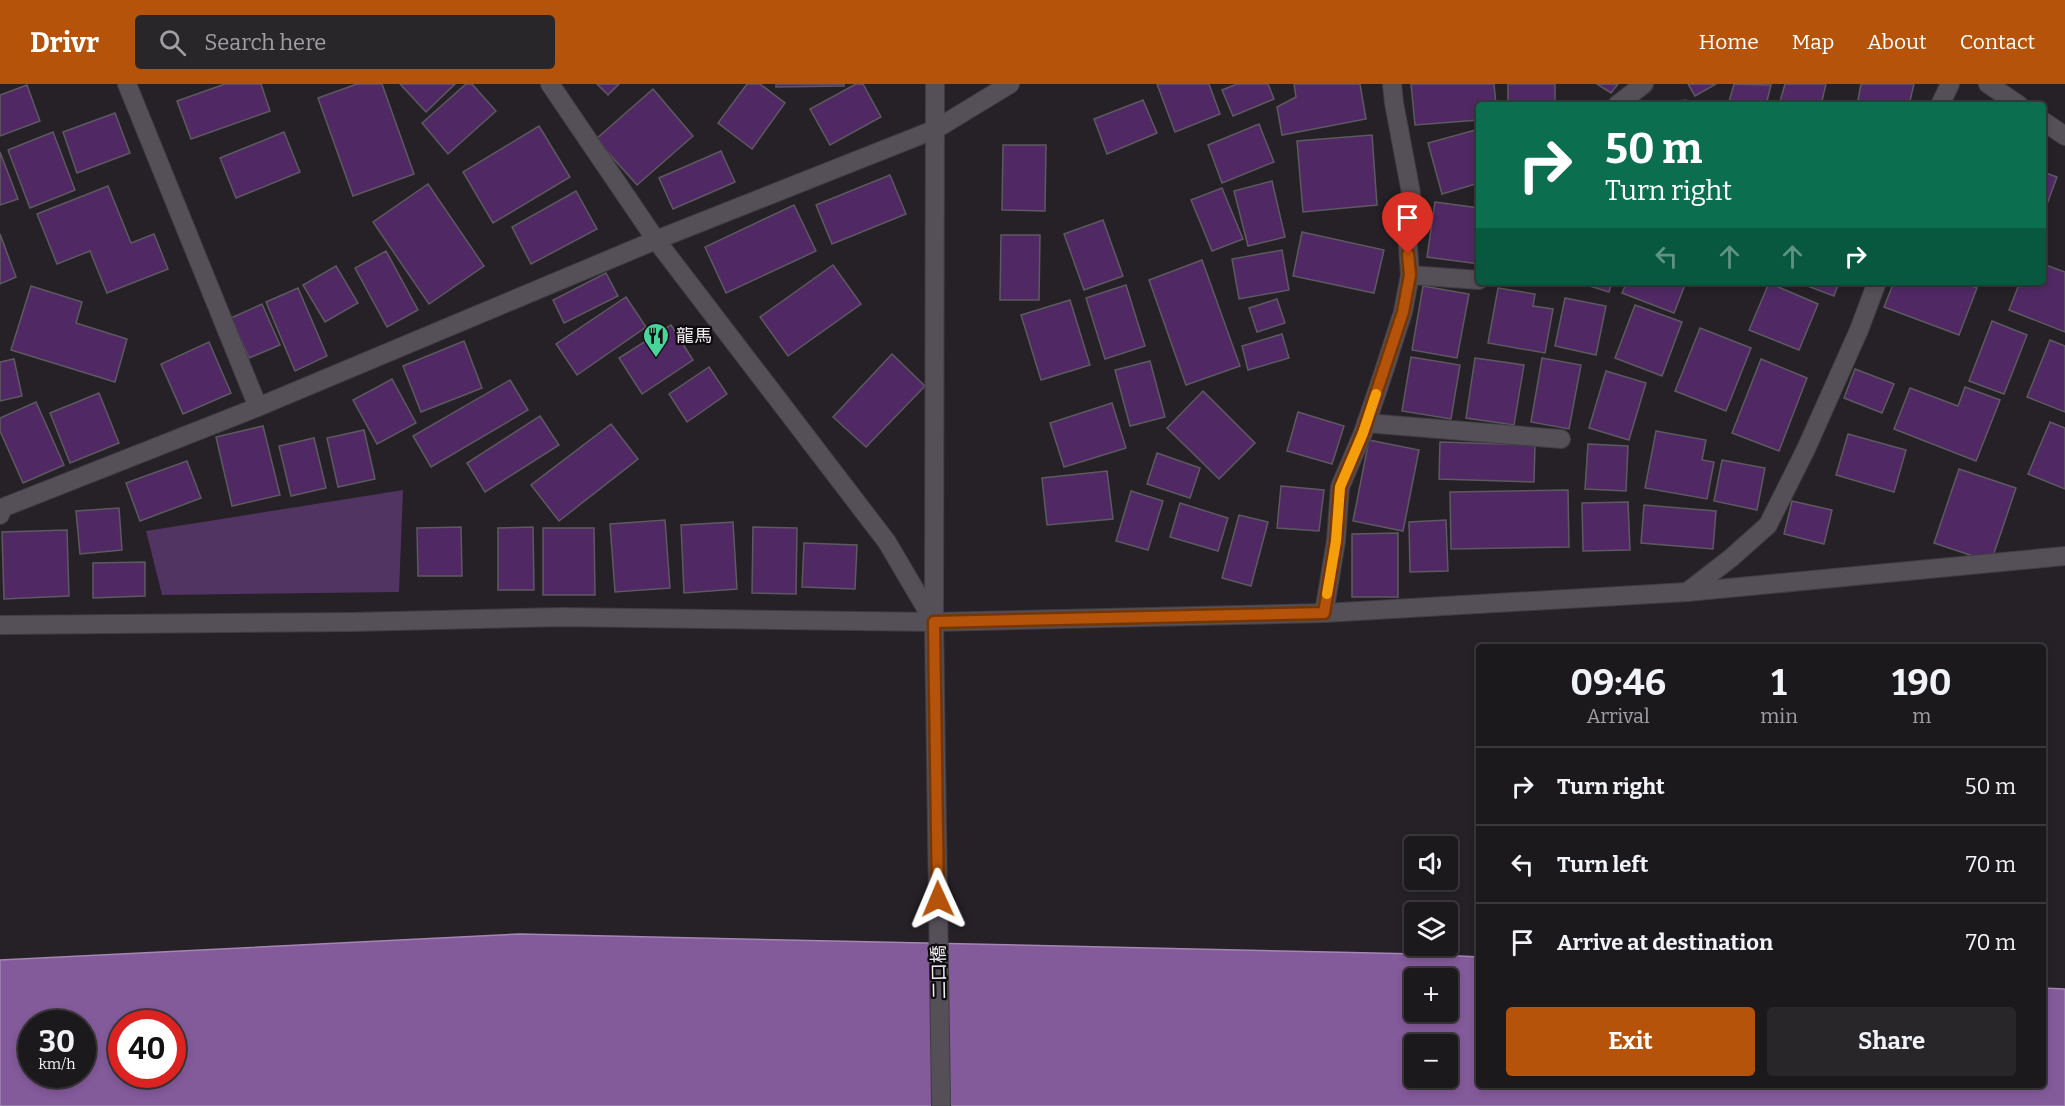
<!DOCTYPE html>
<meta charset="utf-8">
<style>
:root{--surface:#1c191d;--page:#29262a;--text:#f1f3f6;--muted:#a0a0a4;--line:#3a383b;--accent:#b45309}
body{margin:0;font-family:Bitter,"Noto Sans JP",serif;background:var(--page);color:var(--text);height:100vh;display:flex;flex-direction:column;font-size:22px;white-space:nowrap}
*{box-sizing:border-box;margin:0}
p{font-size:20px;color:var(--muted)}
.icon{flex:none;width:33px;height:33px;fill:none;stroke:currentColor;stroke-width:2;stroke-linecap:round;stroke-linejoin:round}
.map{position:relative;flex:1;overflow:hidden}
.sheet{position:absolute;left:1476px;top:560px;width:570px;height:444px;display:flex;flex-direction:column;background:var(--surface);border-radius:6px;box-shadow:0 3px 9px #0003,0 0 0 2px var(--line)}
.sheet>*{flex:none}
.guide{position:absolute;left:1476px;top:18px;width:570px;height:183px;border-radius:6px;box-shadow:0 3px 9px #0003,0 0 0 2px var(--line);background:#0b6e4f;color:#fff;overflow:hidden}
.fabs{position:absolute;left:1404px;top:752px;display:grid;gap:12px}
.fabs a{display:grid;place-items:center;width:54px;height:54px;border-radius:6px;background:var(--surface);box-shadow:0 3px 9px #0003,0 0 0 2px var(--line);font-size:30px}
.speed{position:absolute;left:18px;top:926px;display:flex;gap:12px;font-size:30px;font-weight:700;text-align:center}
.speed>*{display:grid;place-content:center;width:78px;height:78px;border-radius:50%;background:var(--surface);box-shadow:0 3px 9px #0003,0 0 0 2px var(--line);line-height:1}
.speed small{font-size:15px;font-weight:400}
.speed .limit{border:9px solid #d22;background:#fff;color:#111}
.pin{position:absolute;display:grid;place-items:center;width:51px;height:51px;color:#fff;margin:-62px -26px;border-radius:50% 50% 50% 0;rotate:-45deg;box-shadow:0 0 6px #0007}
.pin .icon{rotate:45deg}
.me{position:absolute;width:66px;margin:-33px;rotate:359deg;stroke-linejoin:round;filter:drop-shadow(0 0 4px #0008)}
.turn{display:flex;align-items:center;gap:21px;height:126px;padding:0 30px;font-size:27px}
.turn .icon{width:78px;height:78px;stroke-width:2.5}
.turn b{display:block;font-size:42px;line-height:51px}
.lanes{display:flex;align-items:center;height:57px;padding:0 30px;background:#0003;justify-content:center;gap:30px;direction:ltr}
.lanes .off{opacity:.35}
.eta{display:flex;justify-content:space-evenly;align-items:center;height:102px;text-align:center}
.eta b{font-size:36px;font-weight:700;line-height:42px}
.action{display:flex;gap:12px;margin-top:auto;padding:12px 30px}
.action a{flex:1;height:69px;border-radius:6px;background:var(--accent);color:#fff;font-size:24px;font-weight:700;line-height:69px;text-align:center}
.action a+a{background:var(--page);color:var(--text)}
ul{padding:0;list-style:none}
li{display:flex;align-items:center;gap:18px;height:78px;padding:0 30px;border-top:2px solid var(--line)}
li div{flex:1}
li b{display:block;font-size:22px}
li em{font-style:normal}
header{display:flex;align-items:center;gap:36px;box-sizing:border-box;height:84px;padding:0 30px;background:var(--accent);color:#fff}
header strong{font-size:28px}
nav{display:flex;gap:33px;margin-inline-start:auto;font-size:21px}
.search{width:420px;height:54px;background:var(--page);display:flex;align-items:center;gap:15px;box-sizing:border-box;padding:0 21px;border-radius:6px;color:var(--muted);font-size:22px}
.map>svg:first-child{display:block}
.green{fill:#513461}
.water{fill:#835a9a;stroke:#a486b4;stroke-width:1.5;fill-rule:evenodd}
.building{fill:#502964;stroke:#5d5960;stroke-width:1.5}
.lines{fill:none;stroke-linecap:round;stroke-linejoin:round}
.lane-casing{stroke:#403d42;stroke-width:20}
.street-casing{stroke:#403d42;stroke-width:20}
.secondary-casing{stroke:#403d42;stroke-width:20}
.lane{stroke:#555057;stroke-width:18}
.street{stroke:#555057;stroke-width:18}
.secondary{stroke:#555057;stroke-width:18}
.route-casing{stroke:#753606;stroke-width:15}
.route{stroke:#b45309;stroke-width:10}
.slow{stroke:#f59e0b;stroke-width:10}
.labels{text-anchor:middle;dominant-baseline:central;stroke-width:4.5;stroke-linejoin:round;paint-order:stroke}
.poi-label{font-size:18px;fill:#f1eef2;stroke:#0d0b0e;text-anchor:start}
.street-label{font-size:18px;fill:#f1eef2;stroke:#0d0b0e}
</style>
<header>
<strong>Drivr</strong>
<div class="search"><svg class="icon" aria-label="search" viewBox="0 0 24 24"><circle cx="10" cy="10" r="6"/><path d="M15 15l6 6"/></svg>Search here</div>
<nav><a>Home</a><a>Map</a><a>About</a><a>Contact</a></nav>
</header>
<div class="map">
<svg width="2065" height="1022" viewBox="0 0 2065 1022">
<rect width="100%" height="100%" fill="#252127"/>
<path class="green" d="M 403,406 L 399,508 L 162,511 L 146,447 Z"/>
<path class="water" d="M 520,850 L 1420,870 L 1479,873 L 1479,1000 L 2043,1000 L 2043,904 L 2065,905 L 2065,1022 L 0,1022 L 0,876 ZM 1414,894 L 1448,894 L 1448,927 L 1414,927 ZM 32,939 L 82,939 L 82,990 L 32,990 ZM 122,939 L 172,939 L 172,990 L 122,990 ZM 1414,960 L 1448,960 L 1448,993 L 1414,993 Z"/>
<g class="building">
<path d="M 225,0 L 261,0 L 270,27 L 191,55 L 177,17 Z"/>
<path d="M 357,0 L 382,0 L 414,90 L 353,112 L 318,14 Z"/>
<path d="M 400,0 L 455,0 L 426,28 Z"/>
<path d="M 466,0 L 472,0 L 496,27 L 448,70 L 422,39 Z"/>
<path d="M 597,0 L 619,0 L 608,11 Z"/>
<path d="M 747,0 L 760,0 L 785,19 L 752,65 L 718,39 Z"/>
<path d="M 776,0 L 844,0 L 844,2 L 776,3 Z"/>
<path d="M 856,0 L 863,0 L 881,33 L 830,61 L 810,25 Z"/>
<path d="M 1157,0 L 1209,0 L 1220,30 L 1175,48 Z"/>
<path d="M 1237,0 L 1268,0 L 1274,15 L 1233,32 L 1222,6 Z"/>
<path d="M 1294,0 L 1360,0 L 1366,35 L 1282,51 L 1277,23 L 1296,13 Z"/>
<path d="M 1411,0 L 1494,0 L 1496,21 L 1479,21 L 1479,36 L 1415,41 Z"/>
<rect x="1508" y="0" width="47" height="21"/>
<path d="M 1597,0 L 1618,0 L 1611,9 Z"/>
<path d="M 1688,0 L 1716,0 L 1695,12 Z"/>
<path d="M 1734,0 L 1771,1 L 1766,21 L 1728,21 Z"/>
<path d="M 1785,0 L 1826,0 L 1821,21 L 1779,21 Z"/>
<path d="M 1861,0 L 1914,0 L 1909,21 L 1857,21 Z"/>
<path d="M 27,1 L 40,37 L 0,52 L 0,11 Z"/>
<path d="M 653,5 L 693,52 L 637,101 L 596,55 Z"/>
<path d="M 1143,16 L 1157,49 L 1107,70 L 1094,35 Z"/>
<path d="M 1686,16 L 1687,21 L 1650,21 Z"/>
<path d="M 115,29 L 130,69 L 77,89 L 63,48 Z"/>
<path d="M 1259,40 L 1274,78 L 1222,99 L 1208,61 Z"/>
<path d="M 539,42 L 570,93 L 493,139 L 463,88 Z"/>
<path d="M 1479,45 L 1479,99 L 1442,110 L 1428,59 Z"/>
<path d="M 53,48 L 75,106 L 30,124 L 8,66 Z"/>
<path d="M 284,48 L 300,88 L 236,114 L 220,74 Z"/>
<path d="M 1372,51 L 1377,121 L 1303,128 L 1297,57 Z"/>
<path d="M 1003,61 L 1046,61 L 1045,127 L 1002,126 Z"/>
<path d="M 721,67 L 735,98 L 673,125 L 659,94 Z"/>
<path d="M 0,68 L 18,115 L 0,121 Z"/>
<path d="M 2043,88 L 2057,93 L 2043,131 Z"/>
<path d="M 890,91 L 906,130 L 832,160 L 816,121 Z"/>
<path d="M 1272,97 L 1285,153 L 1248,162 L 1234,107 Z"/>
<path d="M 428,100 L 484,182 L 429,220 L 373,138 Z"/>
<path d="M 108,102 L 131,159 L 154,150 L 168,185 L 107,209 L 90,167 L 57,180 L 37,130 Z"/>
<path d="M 1222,104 L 1243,155 L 1212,167 L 1191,116 Z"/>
<path d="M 576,107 L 597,145 L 531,180 L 512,143 Z"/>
<path d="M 1435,118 L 1479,124 L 1479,180 L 1427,173 Z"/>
<path d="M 794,121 L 816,167 L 726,209 L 705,163 Z"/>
<path d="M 1103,136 L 1123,192 L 1084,206 L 1064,150 Z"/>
<path d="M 1302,148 L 1384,166 L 1374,209 L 1293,192 Z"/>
<path d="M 0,150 L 16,193 L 0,200 Z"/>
<path d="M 1001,151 L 1040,151 L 1039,216 L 1000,216 Z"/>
<path d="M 1282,166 L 1289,206 L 1239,215 L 1232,175 Z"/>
<path d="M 386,167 L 418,226 L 387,243 L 355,184 Z"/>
<path d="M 1202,176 L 1240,282 L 1186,301 L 1149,196 Z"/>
<path d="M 2043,180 L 2065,188 L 2065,248 L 2009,226 L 2020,198 L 2043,198 Z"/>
<path d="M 833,181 L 861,220 L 788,272 L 760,233 Z"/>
<path d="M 336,182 L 358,219 L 325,238 L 303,201 Z"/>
<path d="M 606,189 L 618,212 L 564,239 L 553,216 Z"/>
<path d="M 1577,198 L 1612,198 L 1609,208 Z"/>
<path d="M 1627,198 L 1686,198 L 1674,229 L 1622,209 Z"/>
<path d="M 1797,198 L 1839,198 L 1834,212 Z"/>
<path d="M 1894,198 L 1961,198 L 1977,204 L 1959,251 L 1884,223 Z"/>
<path d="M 1769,199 L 1818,220 L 1799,266 L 1749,246 Z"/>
<path d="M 1126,201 L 1145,262 L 1105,275 L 1086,214 Z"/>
<path d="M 31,202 L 82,218 L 76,239 L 127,255 L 115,298 L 11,266 Z"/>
<path d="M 1423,202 L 1469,210 L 1457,274 L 1412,266 Z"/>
<path d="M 298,204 L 327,272 L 295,287 L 266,218 Z"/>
<path d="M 1498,204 L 1535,210 L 1533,222 L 1553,225 L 1545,269 L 1488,259 Z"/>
<path d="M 626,213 L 646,243 L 577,291 L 556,260 Z"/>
<path d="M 1565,214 L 1606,222 L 1596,271 L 1555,262 Z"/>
<path d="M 1277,215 L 1285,239 L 1257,248 L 1249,224 Z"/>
<path d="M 1070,216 L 1090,281 L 1041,296 L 1021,231 Z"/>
<path d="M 262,220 L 280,261 L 249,274 L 231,234 Z"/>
<path d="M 1635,221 L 1682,238 L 1662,292 L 1615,274 Z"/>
<path d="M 1992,237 L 2027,251 L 2004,310 L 1969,297 Z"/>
<path d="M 671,241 L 693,276 L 642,310 L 619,274 Z"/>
<path d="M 1700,244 L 1751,264 L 1726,327 L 1675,307 Z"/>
<path d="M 1282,250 L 1289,274 L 1248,286 L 1242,262 Z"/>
<path d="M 2050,256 L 2065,262 L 2065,328 L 2027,313 Z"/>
<path d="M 464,257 L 482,304 L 421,328 L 403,282 Z"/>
<path d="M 209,258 L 231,309 L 183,330 L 161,280 Z"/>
<path d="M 892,270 L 925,302 L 866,363 L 833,333 Z"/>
<path d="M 1411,273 L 1460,281 L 1451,335 L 1402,327 Z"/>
<path d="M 1475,274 L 1524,281 L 1514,341 L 1466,334 Z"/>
<path d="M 1542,274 L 1581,281 L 1569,345 L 1531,338 Z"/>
<path d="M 14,275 L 22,312 L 0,317 L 0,278 Z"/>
<path d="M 1761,275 L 1807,294 L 1779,367 L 1732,349 Z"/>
<path d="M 1150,277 L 1165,333 L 1130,342 L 1115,286 Z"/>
<path d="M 709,283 L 727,310 L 687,338 L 669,310 Z"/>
<path d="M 1855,285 L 1894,300 L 1882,329 L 1844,314 Z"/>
<path d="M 1606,287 L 1646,299 L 1629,356 L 1589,344 Z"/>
<path d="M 392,295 L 416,339 L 377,360 L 353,316 Z"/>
<path d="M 510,296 L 528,326 L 431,383 L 413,352 Z"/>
<path d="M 1965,303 L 2000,316 L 1976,377 L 1894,345 L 1910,304 L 1958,322 Z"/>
<path d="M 1203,307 L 1255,359 L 1219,395 L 1167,344 Z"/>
<path d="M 99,309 L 119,359 L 70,379 L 50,329 Z"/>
<path d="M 36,318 L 64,381 L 23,399 L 0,347 L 0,334 Z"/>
<path d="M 1112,319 L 1126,364 L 1064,383 L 1050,339 Z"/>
<path d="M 1298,328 L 1344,342 L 1332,380 L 1287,367 Z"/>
<path d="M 540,332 L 559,361 L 485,408 L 467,379 Z"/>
<path d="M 2050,338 L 2065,344 L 2065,405 L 2028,390 Z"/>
<path d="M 611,340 L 638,375 L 559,437 L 531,401 Z"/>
<path d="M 263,342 L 280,411 L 232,422 L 216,353 Z"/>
<path d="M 364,346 L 375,395 L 338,403 L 327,354 Z"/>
<path d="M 1656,347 L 1706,356 L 1702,376 L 1714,378 L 1707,415 L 1645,404 Z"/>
<path d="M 1848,350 L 1906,366 L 1894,408 L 1836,391 Z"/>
<path d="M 314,354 L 326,404 L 291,412 L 279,362 Z"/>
<path d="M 1369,356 L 1419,366 L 1403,447 L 1353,437 Z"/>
<path d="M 1440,358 L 1535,361 L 1534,398 L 1439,395 Z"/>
<path d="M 1588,360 L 1628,362 L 1626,407 L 1585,405 Z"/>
<path d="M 1157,369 L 1200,384 L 1190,414 L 1147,400 Z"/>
<path d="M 1722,376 L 1765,384 L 1757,426 L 1714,417 Z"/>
<path d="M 187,377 L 201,414 L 140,437 L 126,399 Z"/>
<path d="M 1959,385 L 2016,404 L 1991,478 L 1934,459 Z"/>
<path d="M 1107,387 L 1113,435 L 1047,441 L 1042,394 Z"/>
<path d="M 1281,402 L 1324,406 L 1319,447 L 1277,444 Z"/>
<path d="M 1568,406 L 1569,463 L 1451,465 L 1450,408 Z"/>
<path d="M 1131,407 L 1163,417 L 1148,466 L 1116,457 Z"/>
<path d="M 1792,417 L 1832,426 L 1824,460 L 1784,450 Z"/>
<path d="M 1628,418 L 1630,466 L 1583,467 L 1582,419 Z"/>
<path d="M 1180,419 L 1228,434 L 1218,467 L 1170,453 Z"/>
<path d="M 1644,421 L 1716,427 L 1713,465 L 1641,459 Z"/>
<path d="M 119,424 L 122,466 L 80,470 L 76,427 Z"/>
<path d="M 1239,431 L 1268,438 L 1251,502 L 1222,494 Z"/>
<path d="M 665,436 L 670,504 L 615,508 L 610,440 Z"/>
<path d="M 1446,436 L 1448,487 L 1410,488 L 1409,438 Z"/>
<path d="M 733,438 L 737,505 L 684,509 L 681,441 Z"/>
<path d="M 461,443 L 462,492 L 418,492 L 417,444 Z"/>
<path d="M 533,443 L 534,506 L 498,506 L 498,444 Z"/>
<path d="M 753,443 L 797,444 L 796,510 L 752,509 Z"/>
<path d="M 543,444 L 594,444 L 595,511 L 543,511 Z"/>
<path d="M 67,446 L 69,512 L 4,515 L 2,448 Z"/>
<path d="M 1398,449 L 1398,513 L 1352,513 L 1352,450 Z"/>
<path d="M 804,459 L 857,461 L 855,505 L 802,503 Z"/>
<path d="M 145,478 L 145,512 L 93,514 L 93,479 Z"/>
</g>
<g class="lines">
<defs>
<g id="lane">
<path d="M 127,0 L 258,323"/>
<path d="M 550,0 L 656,156 L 887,458 L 934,538 L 1324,529 L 1687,508 L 2065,472"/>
<path d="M 1988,0 L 2019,21"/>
<path d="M 1617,21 L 1644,0"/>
<path d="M 1940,21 L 1950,0"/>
<path d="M 2043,37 L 2065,52"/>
<path d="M 1410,191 L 1479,196"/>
<path d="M 1366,339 L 1561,355"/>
<path d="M 0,431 L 2,424 L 258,323 L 656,156 L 936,45 L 1010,0"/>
<path d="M 1687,508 L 1731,474 L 1768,441 L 1806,365 L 1859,246 L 1877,198"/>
<path d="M 1324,529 L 1336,457 L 1340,403 L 1363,349 L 1383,290 L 1403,228 L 1410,191 L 1407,149 L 1411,109 L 1394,19 L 1392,0"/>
</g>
<path id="street" d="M 0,541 L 353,538 L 562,533 L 934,538"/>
<path id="secondary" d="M 935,0 L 934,538 L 941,1022"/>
</defs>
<use href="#lane" class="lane-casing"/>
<use href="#street" class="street-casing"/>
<use href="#secondary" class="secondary-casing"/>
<use href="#lane" class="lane"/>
<use href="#street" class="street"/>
<use href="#secondary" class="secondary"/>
</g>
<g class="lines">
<defs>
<path id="route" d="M 938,815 L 934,538 L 1324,529 L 1336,457 L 1340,403 L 1363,349 L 1403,228 L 1410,191 L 1408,170"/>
</defs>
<use href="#route" class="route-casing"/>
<use href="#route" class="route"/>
<path class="slow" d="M 1327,510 L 1336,457 L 1340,403 L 1363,349 L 1376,310"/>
</g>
<defs>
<symbol id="restaurant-pin" viewBox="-11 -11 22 30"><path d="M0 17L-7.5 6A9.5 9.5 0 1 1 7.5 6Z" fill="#49d49c" stroke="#0d0b0e"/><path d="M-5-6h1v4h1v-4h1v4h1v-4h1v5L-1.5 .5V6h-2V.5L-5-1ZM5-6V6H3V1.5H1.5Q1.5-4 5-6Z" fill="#111"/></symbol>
</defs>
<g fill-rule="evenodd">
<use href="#restaurant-pin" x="641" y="237" width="30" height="40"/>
</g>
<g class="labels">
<g class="poi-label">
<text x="676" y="252">龍馬</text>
</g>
<g class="street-label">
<text transform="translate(939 888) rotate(-91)">二口橋</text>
</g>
</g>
</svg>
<div class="fabs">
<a><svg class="icon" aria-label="sound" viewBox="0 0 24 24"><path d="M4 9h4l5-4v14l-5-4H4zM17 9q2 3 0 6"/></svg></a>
<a><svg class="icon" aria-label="layers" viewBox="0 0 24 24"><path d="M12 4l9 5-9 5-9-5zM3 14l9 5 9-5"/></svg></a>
<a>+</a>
<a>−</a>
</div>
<div class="speed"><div>30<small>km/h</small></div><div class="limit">40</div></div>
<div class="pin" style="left:1408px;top:170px;background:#d93025"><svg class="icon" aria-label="arrive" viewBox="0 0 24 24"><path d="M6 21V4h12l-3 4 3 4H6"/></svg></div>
<svg class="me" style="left:938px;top:815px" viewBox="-20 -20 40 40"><path d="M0-17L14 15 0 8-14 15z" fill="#b45309" stroke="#fff" stroke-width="4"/></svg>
<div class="guide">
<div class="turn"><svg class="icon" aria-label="right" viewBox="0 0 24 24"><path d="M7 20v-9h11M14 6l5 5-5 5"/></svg><div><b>50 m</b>Turn right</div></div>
<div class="lanes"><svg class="icon off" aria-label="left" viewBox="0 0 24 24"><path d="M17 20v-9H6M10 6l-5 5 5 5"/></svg><svg class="icon off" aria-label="ahead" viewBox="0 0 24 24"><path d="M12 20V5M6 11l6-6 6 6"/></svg><svg class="icon off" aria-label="ahead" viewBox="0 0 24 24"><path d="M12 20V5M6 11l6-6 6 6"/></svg><svg class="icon" aria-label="right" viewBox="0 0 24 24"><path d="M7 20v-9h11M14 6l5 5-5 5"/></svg></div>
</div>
<section class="sheet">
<div class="eta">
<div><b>09:46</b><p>Arrival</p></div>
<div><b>1</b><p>min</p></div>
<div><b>190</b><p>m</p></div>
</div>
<ul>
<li><svg class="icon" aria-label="right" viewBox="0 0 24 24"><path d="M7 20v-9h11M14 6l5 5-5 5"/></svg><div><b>Turn right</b></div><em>50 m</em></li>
<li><svg class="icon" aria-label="left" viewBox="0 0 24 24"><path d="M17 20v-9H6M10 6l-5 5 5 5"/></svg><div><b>Turn left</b></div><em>70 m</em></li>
<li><svg class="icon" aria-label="arrive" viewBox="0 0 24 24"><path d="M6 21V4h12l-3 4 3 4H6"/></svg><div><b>Arrive at destination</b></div><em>70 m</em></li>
</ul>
<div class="action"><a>Exit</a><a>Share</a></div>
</section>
</div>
